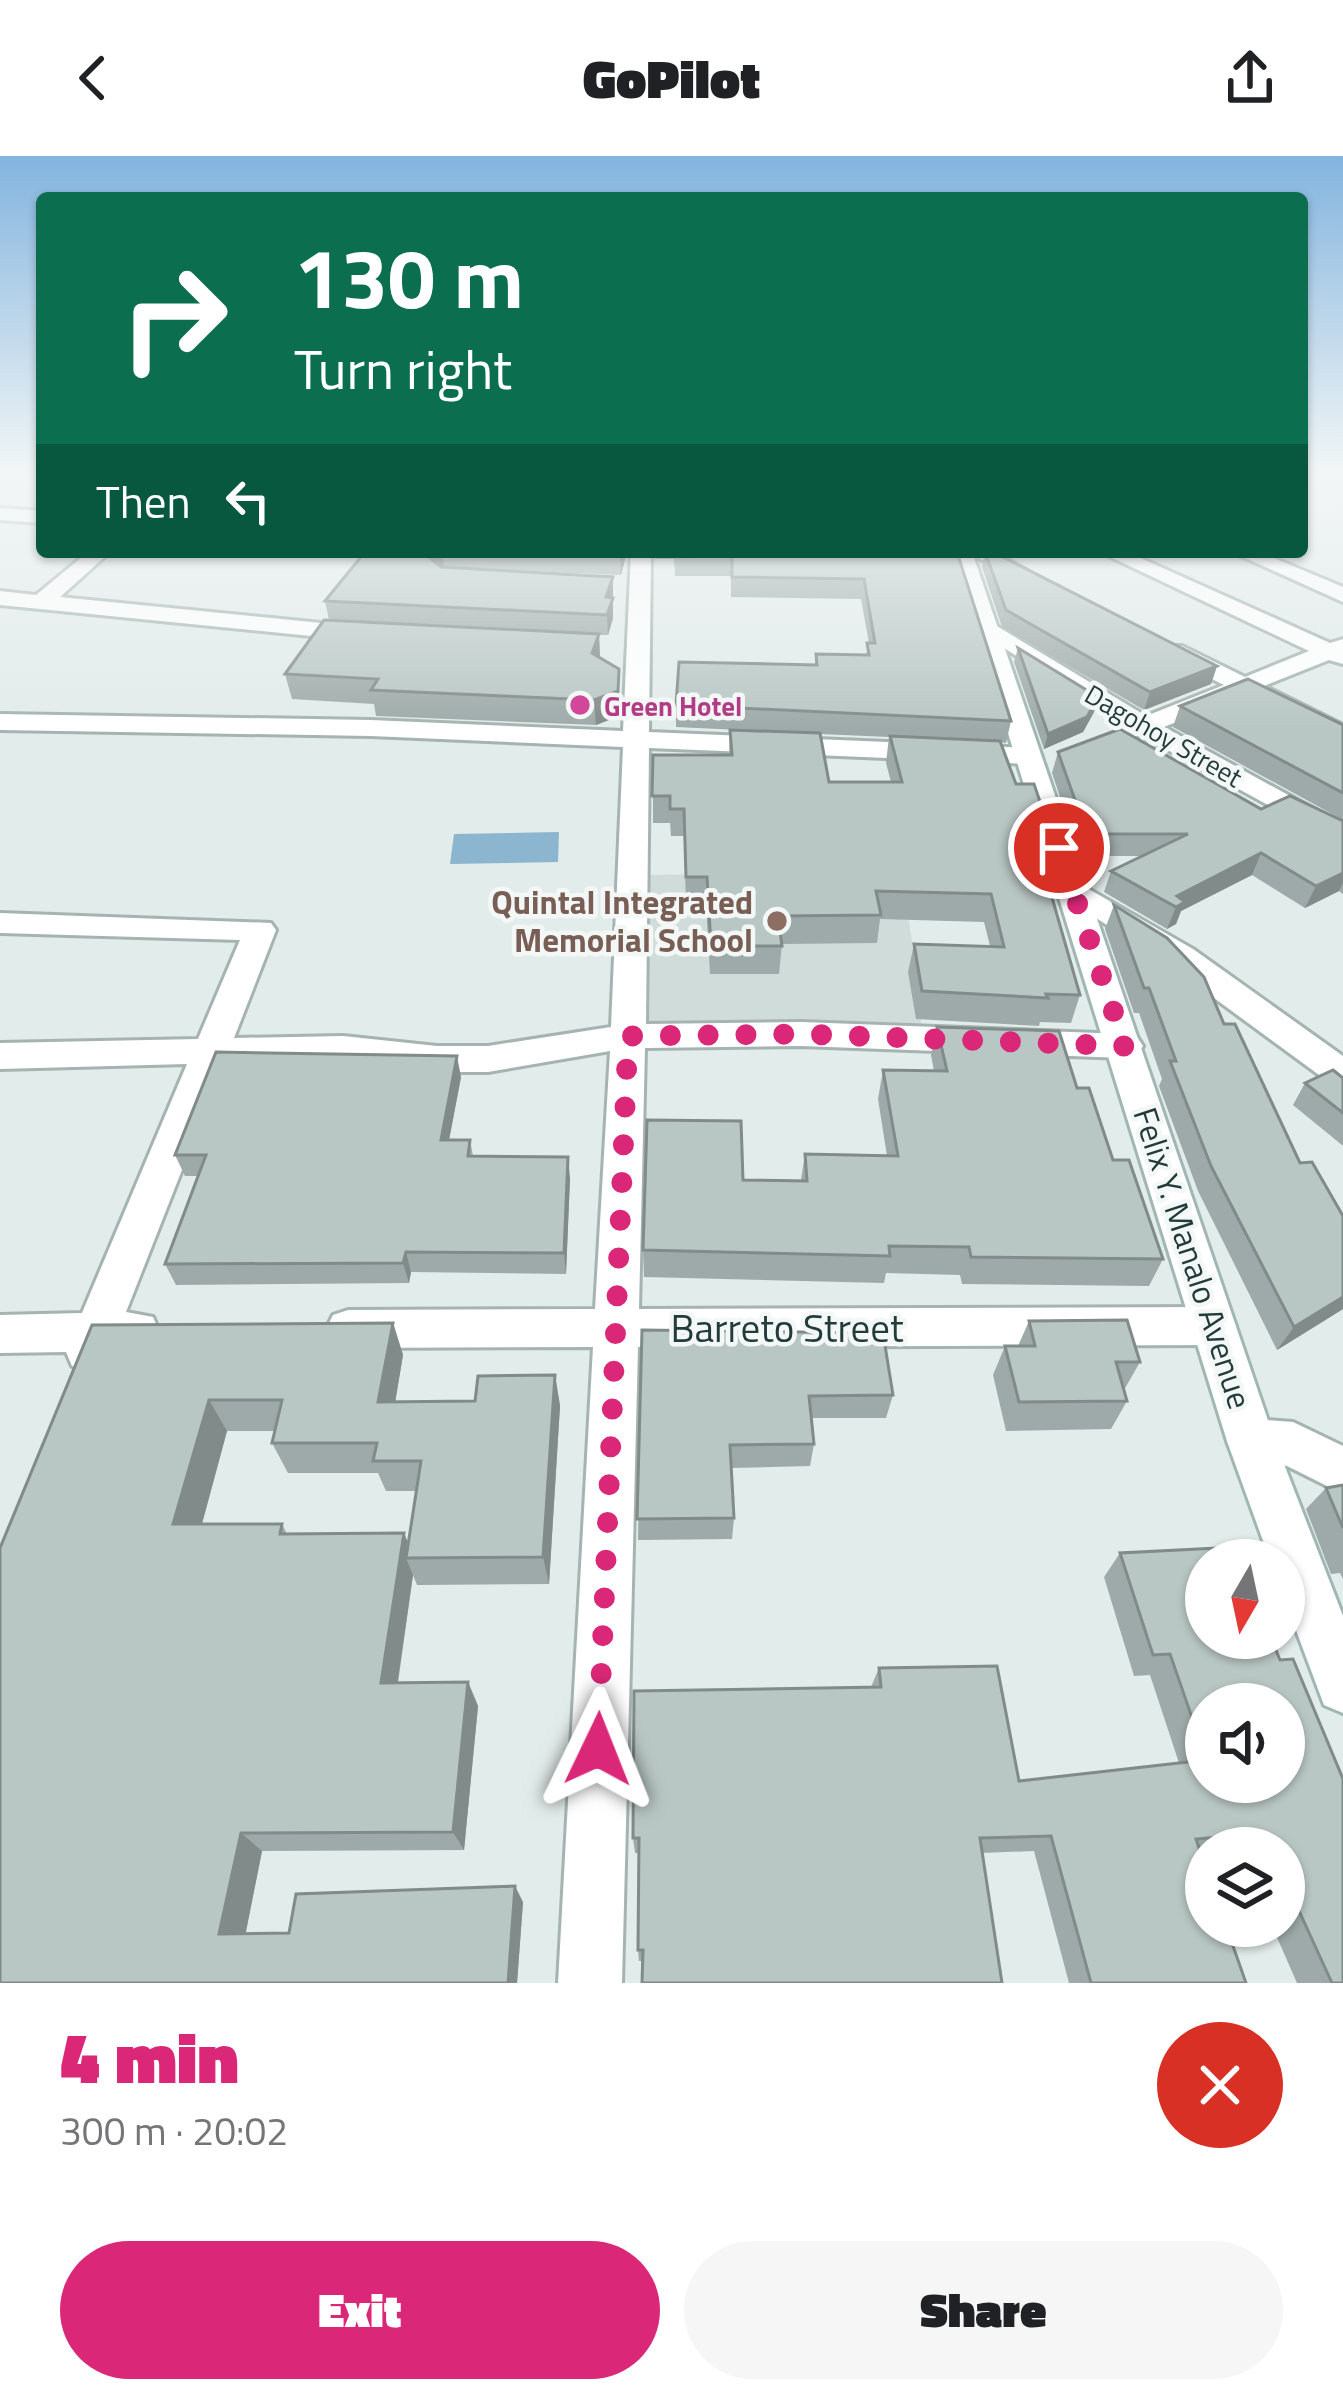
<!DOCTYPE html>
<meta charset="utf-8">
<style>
:root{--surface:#fff;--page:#f6f6f6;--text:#202124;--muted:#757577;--accent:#db2777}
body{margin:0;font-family:"Titillium Web",sans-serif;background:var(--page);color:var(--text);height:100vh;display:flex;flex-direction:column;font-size:45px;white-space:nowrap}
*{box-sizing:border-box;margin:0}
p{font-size:39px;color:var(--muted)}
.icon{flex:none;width:66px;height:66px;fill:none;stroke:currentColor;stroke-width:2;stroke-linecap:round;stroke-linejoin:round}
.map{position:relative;height:1827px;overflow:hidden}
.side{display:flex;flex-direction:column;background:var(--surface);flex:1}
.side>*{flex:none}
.hud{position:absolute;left:36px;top:36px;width:1272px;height:366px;border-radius:12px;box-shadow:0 3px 9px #0004;background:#0b6e4f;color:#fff;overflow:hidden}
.needle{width:78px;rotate:189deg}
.tools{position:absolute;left:1185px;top:1383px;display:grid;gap:24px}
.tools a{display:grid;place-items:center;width:120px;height:120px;border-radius:50%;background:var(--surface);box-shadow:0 3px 9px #0004;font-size:60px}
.pin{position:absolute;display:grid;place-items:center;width:102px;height:102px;color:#fff;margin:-51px;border:6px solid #fff;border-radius:50%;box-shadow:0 3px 12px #0007}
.me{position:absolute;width:132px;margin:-66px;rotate:2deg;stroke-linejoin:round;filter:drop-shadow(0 0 9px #0008)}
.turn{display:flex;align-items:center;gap:42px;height:252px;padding:0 60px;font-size:54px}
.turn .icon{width:156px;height:156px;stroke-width:2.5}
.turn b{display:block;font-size:84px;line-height:102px}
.then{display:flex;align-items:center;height:114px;padding:0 60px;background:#0003;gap:24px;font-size:45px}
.round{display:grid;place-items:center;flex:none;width:126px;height:126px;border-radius:63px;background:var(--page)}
.summary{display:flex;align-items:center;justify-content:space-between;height:204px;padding:0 60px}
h1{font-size:72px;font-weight:800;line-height:90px;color:var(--accent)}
.action{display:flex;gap:24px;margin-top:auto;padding:24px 60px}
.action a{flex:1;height:138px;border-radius:72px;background:var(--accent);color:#fff;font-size:48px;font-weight:800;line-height:138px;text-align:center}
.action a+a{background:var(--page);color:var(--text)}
header{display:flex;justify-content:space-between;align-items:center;height:156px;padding:0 60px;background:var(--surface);font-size:54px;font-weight:800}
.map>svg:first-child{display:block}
.built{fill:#d0dcd9}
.water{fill:#8cb5cf}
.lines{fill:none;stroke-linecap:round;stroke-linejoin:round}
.street-casing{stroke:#a5b4b2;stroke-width:6}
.secondary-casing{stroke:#a1b7b4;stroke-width:6}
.street{fill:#fff;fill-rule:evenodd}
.secondary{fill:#fff;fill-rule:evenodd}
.wall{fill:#9eaaa9;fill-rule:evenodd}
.shaded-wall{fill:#818b89}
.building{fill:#b8c6c4;stroke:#818b89;stroke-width:3}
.route{stroke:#db2777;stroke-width:21;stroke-dasharray:0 37.8}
.hotel-dot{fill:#d1479c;stroke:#f3f8f7;stroke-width:4.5}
.education-dot{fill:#8d6e63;stroke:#f3f8f7;stroke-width:4.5}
.labels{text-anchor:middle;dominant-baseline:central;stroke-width:9;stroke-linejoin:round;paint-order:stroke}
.far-hotel-label{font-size:27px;font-weight:bold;fill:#b23c85;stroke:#f3f8f7;text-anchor:start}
.far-street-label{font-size:27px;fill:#233c3b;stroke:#f3f8f7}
.education-label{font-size:33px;font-weight:bold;fill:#785e54;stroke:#f3f8f7;text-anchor:end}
.street-label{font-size:33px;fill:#233c3b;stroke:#f3f8f7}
.near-street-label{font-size:39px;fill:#233c3b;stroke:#f3f8f7}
</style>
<header><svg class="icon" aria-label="back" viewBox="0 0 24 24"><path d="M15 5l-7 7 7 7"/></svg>GoPilot<svg class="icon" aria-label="share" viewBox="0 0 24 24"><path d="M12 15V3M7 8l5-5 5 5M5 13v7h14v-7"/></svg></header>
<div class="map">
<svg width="1343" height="1827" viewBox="0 0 1343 1827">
<rect width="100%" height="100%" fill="#e2ecea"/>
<path class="built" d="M 901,716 L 923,854 L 920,870 L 647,866 L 642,856 L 645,719 Z"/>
<path class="water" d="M 559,676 L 558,706 L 450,708 L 454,678 Z"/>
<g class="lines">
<defs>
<g id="street">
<path d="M 0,352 L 42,355 L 42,367 L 0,364 Z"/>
<path d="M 88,396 L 110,396 L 60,441 L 361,471 L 372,478 L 361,485 L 0,449 L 0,435 L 36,439 Z"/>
<path d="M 631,396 L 651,396 L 649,576 L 1028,592 L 1041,600 L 1028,608 L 649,592 L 646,868 L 801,866 L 1125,878 L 1137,881 L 1143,890 L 1137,899 L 1125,902 L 801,890 L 645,892 L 639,1153 L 1214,1151 L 1229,1156 L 1236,1170 L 1229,1184 L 1214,1189 L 638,1191 L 622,1827 L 558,1827 L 593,1191 L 348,1192 L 333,1187 L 326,1173 L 333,1159 L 348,1154 L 595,1153 L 610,895 L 488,916 L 437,916 L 343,904 L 224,907 L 126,1156 L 153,1161 L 159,1175 L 153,1189 L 111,1195 L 104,1210 L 88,1216 L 72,1210 L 66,1196 L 0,1197 L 0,1159 L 82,1157 L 187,908 L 0,913 L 0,887 L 198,883 L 240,784 L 0,777 L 0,757 L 271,767 L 276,774 L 234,882 L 343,880 L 437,890 L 488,890 L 611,871 L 623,591 L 371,580 L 0,574 L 0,558 L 371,564 L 623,575 Z"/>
<path d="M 968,396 L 994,396 L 1040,422 L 1029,428 L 1022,426 Z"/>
<path d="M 1100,396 L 1127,396 L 1330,487 L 1343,483 L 1343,508 L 1329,504 L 1264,530 L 1343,569 L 1343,587 L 1243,539 L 1164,571 L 1343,669 L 1343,690 L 1142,580 L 1120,581 L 1116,576 L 1124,569 L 976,474 L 987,467 L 995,469 L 1146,560 L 1224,529 L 1166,500 L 1166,490 L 1182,490 L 1245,521 L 1309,495 Z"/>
<path d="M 1232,396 L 1259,396 L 1343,431 L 1343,446 Z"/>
<path d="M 1073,724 L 1193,793 L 1343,900 L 1343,931 L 1330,927 L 1169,809 L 1062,740 L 1058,733 L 1062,726 Z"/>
<path d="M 1251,1263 L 1293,1266 L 1343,1290 L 1343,1338 L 1287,1310 L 1234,1301 L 1227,1285 L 1234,1269 Z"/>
</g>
<path id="secondary" d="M 952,396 L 972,396 L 1275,1285 L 1343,1460 L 1343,1557 L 1324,1549 L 1284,1442 L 1284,1404 L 1270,1404 L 1227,1285 Z"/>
</defs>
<use href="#street" class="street-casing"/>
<use href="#secondary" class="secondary-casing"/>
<use href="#street" class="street"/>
<use href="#secondary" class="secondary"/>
</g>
<g class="wall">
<path d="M 365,396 L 627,396 L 621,419 L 442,411 L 613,421 L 613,462 L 608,479 L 599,479 L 600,502 L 619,513 L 619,560 L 596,569 L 376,560 L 374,548 L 292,543 L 285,518 L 329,464 L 325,445 Z"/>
<path d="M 653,396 L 957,396 L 1011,565 L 1006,587 L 1000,586 L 1016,628 L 1049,672 L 1041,699 L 1039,698 L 1080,839 L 1071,867 L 1040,866 L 1039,870 L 916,863 L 908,816 L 914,788 L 990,790 L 984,766 L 880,763 L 877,787 L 782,788 L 779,818 L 710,818 L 706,748 L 686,748 L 684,680 L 671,680 L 670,667 L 653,667 L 653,599 L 729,599 L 730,574 L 762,575 L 676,571 L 676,549 L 815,509 L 816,498 L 866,499 L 869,487 L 861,443 L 731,441 L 731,420 L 675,420 L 674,403 L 655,403 ZM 820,578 L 889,581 L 886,607 L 891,626 L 829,626 Z"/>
<path d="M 985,396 L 1217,510 L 1211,528 L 1144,554 L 1002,471 L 982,411 Z"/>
<path d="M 1018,492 L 1094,556 L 1083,576 L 1044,593 L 1014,506 Z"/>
<path d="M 1180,550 L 1343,569 L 1343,664 L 1173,571 Z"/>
<path d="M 1058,596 L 1261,653 L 1343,665 L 1343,738 L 1339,735 L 1305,752 L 1252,719 L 1181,755 L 1176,768 L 1167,773 L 1104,736 L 1111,715 L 1142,700 L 1080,700 L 1052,617 Z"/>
<path d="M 1114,749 L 1224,868 L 1300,1007 L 1343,1060 L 1343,1153 L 1277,1194 L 1198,1035 L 1159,930 L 1162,923 L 1139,857 L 1134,857 L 1105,773 Z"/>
<path d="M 937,871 L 1077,932 L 1163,1103 L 1149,1130 L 962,1128 L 960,1119 L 886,1117 L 884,1127 L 644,1121 L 643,1094 L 743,1024 L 801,1024 L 805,998 L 887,1000 L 878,943 L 883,914 L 934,915 L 931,899 Z"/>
<path d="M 461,921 L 449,984 L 470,984 L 473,1000 L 570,1022 L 566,1118 L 411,1116 L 409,1127 L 176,1129 L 165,1108 L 198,1020 L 185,1020 L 175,999 Z"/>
<path d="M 1343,922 L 1343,989 L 1342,989 L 1293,949 L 1305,927 Z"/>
<path d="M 1029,1165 L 1140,1206 L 1124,1234 L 1127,1245 L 1111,1273 L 1006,1275 L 993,1219 L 1005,1190 L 1018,1190 Z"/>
<path d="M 393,1167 L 403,1199 L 395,1246 L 475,1245 L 555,1219 L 560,1250 L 549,1428 L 417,1429 L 413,1419 L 398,1527 L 468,1526 L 478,1550 L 464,1694 L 262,1695 L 245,1778 L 289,1777 L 523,1746 L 517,1827 L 0,1827 L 92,1169 ZM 227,1275 L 275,1275 L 272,1287 L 288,1317 L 378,1317 L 386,1335 L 417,1335 L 408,1387 L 404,1377 L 287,1378 L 282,1368 L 202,1368 Z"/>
<path d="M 642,1174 L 893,1239 L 886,1262 L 812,1262 L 814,1288 L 810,1310 L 731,1312 L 734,1362 L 732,1383 L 638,1384 Z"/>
<path d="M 1343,1329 L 1343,1423 L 1340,1417 L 1331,1418 L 1306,1353 L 1326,1332 Z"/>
<path d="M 1237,1391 L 1242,1404 L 1206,1404 L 1206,1482 L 1271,1482 L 1280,1504 L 1293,1503 L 1343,1623 L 1343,1827 L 1297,1827 L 1272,1770 L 1284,1770 L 1284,1692 L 1206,1692 L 1206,1695 L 1200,1696 L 1206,1712 L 1206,1770 L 1226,1770 L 1246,1827 L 1069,1827 L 1034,1695 L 982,1697 L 1002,1827 L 642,1827 L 643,1805 L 639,1805 L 638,1794 L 639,1697 L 635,1697 L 633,1682 L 634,1535 L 871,1531 L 879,1512 L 997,1510 L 1019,1625 L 1179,1607 L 1150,1519 L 1134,1520 L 1104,1421 L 1120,1397 ZM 1206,1548 L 1284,1548 L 1284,1626 L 1206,1626 Z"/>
</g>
<g class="shaded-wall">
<path d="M 431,396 L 442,396 L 444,410 L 429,418 L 426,399 Z"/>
<path d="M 621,396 L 627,396 L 621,419 L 620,399 Z"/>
<path d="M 613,421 L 613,462 L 608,479 L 606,441 Z"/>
<path d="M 599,478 L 600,502 L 592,497 Z"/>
<path d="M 1217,510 L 1211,528 L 1144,554 L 1150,536 Z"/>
<path d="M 619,513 L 619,560 L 596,569 L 594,544 Z"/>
<path d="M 1098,541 L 1094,556 L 1083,576 L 1044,593 L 1048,578 Z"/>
<path d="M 1261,697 L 1252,719 L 1181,755 L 1176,768 L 1167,773 L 1176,751 L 1177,740 Z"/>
<path d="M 1343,717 L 1343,727 L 1339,735 L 1305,752 L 1316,730 Z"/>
<path d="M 457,900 L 461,921 L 445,1005 L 441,984 Z"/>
<path d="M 568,1001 L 570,1022 L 566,1118 L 564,1097 Z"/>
<path d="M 406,1096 L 411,1116 L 409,1127 L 403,1107 Z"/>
<path d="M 1343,1141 L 1343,1153 L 1277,1194 L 1294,1171 Z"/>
<path d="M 393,1167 L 403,1199 L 390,1277 L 378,1246 Z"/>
<path d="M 555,1219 L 560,1250 L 549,1428 L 543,1401 Z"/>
<path d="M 209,1244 L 227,1275 L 194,1397 L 173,1368 Z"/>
<path d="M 404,1377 L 414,1402 L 406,1402 L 413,1419 L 394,1550 L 381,1527 Z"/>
<path d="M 468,1526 L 478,1550 L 464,1694 L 453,1676 Z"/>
<path d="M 241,1677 L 262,1695 L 243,1791 L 219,1778 Z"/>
<path d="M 515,1730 L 523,1746 L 517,1827 L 508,1827 Z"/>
</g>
<g class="building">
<path d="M 365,396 L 431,396 L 426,399 L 441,411 L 613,421 L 606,441 L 613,442 L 607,459 L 325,445 Z"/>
<path d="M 555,396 L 621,396 L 620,399 Z"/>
<path d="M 675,396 L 957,396 L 1011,565 L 676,549 L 679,506 L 817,509 L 816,498 L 869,499 L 867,487 L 875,487 L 864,423 L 732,421 L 732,400 L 675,401 Z"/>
<path d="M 985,396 L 993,396 L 1217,510 L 1150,536 L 1006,454 Z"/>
<path d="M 324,464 L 599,478 L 592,497 L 619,513 L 618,535 L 594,544 L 371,534 L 378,523 L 285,518 Z"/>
<path d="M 1018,492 L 1098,541 L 1087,561 L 1048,578 Z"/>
<path d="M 1248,523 L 1343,569 L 1343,637 L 1180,550 Z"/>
<path d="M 1120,573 L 1261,653 L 1290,640 L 1343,665 L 1343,717 L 1316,730 L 1261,697 L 1177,740 L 1185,746 L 1176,751 L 1111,715 L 1188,678 L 1087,678 L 1058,596 Z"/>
<path d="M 730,574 L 820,577 L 829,626 L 902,626 L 890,580 L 1000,585 L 1016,628 L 1034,628 L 1049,672 L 1028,658 L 1080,839 L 1046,838 L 1048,842 L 922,835 L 914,788 L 1004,791 L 991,738 L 876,735 L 881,759 L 778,760 L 782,790 L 711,790 L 707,721 L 686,721 L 684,653 L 670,653 L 670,640 L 652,640 L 653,599 L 732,599 Z"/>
<path d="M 1114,749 L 1167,782 L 1204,821 L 1224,868 L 1235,868 L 1300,1007 L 1312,1006 L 1343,1060 L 1343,1141 L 1294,1171 L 1211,1010 L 1170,905 L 1176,905 L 1149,832 L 1144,832 Z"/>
<path d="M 937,871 L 1059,875 L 1077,932 L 1089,932 L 1113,1004 L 1129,1004 L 1163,1103 L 971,1101 L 969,1091 L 889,1090 L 890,1100 L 643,1094 L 647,964 L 741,965 L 743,1024 L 807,1025 L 805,998 L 898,1000 L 883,914 L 947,915 Z"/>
<path d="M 216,896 L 457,900 L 441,984 L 470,984 L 468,1000 L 568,1001 L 564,1097 L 406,1096 L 403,1107 L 165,1108 L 206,999 L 175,999 Z"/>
<path d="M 1333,914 L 1343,922 L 1343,957 L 1305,927 Z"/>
<path d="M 1127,1164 L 1140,1206 L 1116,1206 L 1127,1245 L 1019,1246 L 1005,1190 L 1035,1190 L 1029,1165 Z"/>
<path d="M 393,1167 L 378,1246 L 475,1245 L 478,1220 L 555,1219 L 543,1401 L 406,1402 L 421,1305 L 373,1305 L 377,1287 L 272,1287 L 282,1244 L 209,1244 L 173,1368 L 282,1368 L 280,1378 L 404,1377 L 381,1527 L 468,1526 L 453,1676 L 241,1677 L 219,1778 L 289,1777 L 296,1738 L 515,1730 L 508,1827 L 0,1827 L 0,1392 L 92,1169 Z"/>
<path d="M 642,1174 L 883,1177 L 893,1239 L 809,1240 L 814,1288 L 730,1289 L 734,1362 L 637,1363 Z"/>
<path d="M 1343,1329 L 1343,1372 L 1326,1332 Z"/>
<path d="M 1237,1391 L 1242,1404 L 1206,1404 L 1206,1482 L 1271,1482 L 1280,1504 L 1293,1503 L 1343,1623 L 1343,1827 L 1332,1827 L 1284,1722 L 1284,1692 L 1270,1692 L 1263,1677 L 1196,1683 L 1206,1712 L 1206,1770 L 1226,1770 L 1246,1827 L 1091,1827 L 1051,1680 L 980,1682 L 1002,1827 L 642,1827 L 643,1794 L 638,1794 L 639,1682 L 633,1682 L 634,1535 L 881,1531 L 879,1512 L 997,1510 L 1019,1625 L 1206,1604 L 1206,1626 L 1284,1626 L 1284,1548 L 1206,1548 L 1206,1602 L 1170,1498 L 1153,1499 L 1120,1397 Z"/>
</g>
<linearGradient id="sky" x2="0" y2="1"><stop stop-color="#83b4de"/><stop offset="0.55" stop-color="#f2f6f6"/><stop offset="1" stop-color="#f2f6f6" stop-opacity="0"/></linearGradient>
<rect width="1343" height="574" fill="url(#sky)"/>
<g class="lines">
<path class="route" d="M 598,1593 L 628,880 L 801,878 L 1125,890 L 1059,692"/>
</g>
<circle class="hotel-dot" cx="580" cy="549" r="12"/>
<circle class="education-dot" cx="777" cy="765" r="12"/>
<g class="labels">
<g class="far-hotel-label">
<text x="604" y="549">Green Hotel</text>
</g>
<g class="far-street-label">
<text transform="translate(1164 579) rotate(30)">Dagohoy Street</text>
</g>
<g class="education-label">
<text x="753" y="746">Quintal Integrated<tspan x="753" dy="38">Memorial School</tspan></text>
</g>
<g class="street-label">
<text transform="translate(1193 1102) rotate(72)">Felix Y. Manalo Avenue</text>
</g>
<g class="near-street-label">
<text x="787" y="1171">Barreto Street</text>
</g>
</g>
</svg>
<div class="tools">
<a><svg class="needle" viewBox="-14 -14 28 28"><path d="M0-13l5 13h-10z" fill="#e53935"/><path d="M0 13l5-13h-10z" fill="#757577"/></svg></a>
<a><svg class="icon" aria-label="sound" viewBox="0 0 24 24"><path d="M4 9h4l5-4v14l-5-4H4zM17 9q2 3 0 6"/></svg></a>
<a><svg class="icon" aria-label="layers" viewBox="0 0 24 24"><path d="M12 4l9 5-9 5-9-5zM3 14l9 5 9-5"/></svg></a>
</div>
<div class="pin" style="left:1059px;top:692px;background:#d93025"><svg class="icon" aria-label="arrive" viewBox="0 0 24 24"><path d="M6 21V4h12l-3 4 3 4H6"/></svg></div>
<svg class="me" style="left:598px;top:1593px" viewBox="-20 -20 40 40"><path d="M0-17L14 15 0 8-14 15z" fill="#db2777" stroke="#fff" stroke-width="4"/></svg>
<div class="hud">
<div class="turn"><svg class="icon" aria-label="right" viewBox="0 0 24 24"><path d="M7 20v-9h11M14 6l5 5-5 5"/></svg><div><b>130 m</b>Turn right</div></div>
<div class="then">Then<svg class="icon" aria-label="left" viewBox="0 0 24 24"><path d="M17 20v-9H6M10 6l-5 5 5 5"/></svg></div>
</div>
</div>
<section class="side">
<div class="summary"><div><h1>4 min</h1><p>300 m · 20:02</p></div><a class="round" style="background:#d93025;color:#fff"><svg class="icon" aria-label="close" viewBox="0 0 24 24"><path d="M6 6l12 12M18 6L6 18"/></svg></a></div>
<div class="action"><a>Exit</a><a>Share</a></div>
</section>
